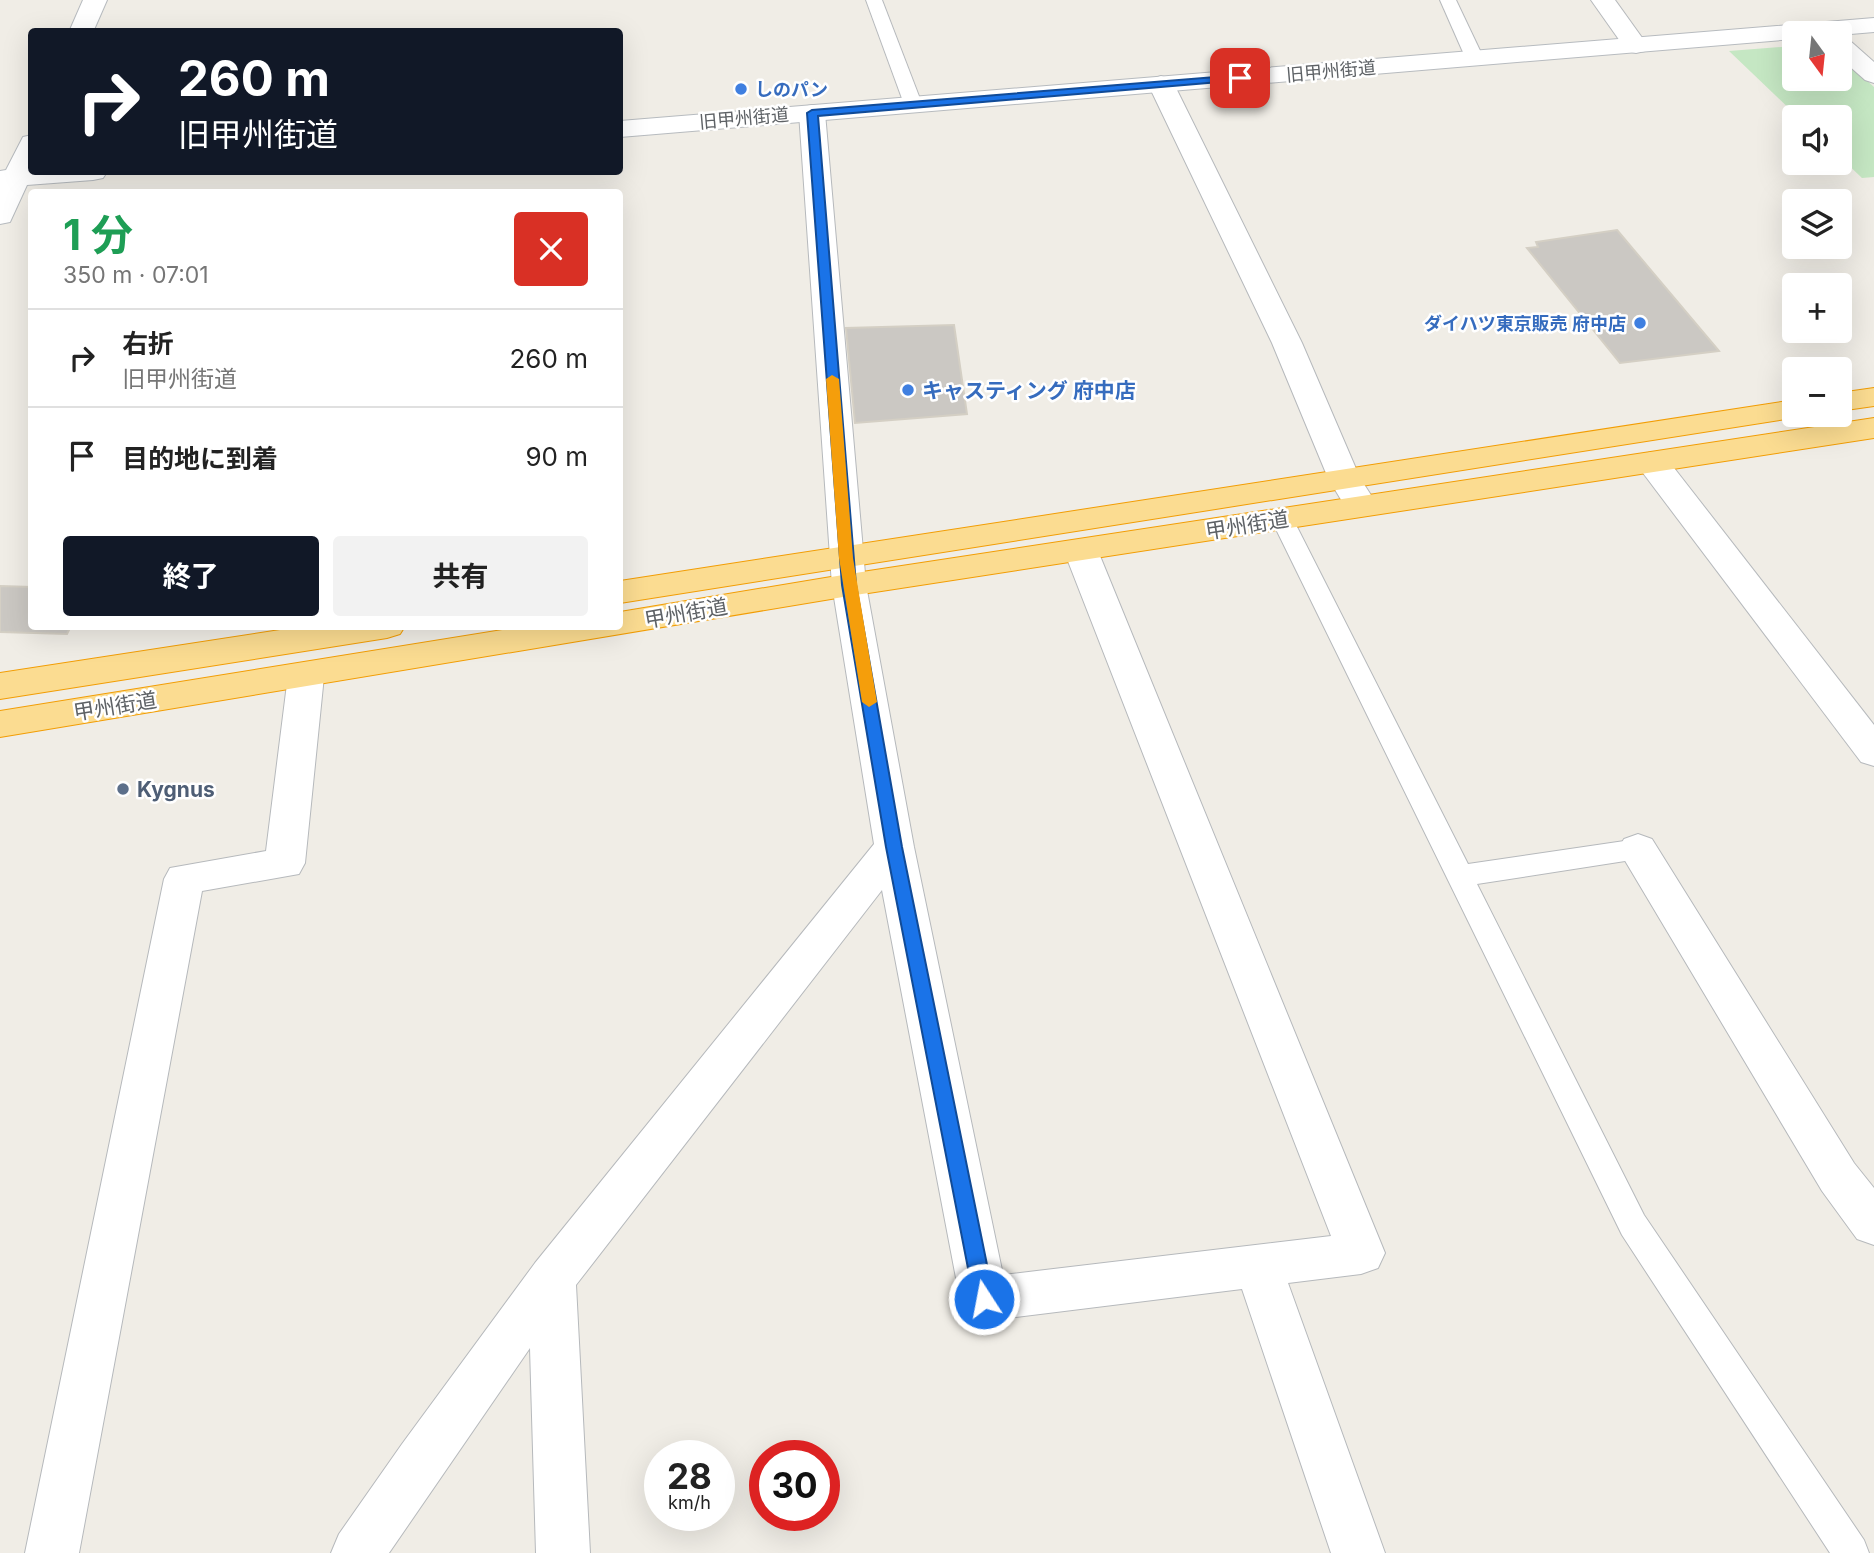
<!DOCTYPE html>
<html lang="ja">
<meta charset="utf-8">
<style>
:root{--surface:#fff;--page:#f2f2f2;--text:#222;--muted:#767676;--line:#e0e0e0;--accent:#111827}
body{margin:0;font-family:Inter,"Noto Sans JP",sans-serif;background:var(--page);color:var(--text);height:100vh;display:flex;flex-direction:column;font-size:26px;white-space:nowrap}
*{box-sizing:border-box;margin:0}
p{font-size:23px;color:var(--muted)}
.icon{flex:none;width:38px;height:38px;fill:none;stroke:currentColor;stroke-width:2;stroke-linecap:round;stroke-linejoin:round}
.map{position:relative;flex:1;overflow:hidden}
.drawer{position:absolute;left:28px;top:189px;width:595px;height:441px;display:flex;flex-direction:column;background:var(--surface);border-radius:7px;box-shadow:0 7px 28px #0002}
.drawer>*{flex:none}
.guide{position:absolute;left:28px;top:28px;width:595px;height:147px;border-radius:7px;box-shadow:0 7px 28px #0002;background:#111827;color:#fff;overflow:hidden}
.needle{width:46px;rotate:165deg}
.buttons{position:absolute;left:1782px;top:21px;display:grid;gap:14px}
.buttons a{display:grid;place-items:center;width:70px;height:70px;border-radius:7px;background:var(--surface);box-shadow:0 7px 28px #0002;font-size:35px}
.speed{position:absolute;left:644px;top:1440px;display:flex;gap:14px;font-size:35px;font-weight:700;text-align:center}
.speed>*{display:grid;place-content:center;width:91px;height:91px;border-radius:50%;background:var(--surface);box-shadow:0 7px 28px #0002;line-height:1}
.speed small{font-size:18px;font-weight:400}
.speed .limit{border:10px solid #d22;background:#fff;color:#111}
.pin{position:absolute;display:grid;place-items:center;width:60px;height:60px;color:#fff;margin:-30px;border-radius:14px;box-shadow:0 4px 10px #0006}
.me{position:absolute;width:77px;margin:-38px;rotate:349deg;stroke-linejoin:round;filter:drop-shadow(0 0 5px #0008)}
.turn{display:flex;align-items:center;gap:24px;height:147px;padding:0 35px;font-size:32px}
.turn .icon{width:91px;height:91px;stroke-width:2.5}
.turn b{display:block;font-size:49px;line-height:60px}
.round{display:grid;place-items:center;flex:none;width:74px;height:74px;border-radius:7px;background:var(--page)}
.overview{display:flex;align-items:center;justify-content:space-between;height:119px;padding:0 35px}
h1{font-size:42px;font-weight:700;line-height:52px;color:#1e9e55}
.button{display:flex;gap:14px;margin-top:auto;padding:14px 35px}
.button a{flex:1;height:80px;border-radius:7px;background:var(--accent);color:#fff;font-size:28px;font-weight:700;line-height:80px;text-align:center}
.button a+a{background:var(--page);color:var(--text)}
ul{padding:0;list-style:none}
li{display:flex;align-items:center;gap:21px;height:98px;padding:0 35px;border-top:2px solid var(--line)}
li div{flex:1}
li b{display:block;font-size:26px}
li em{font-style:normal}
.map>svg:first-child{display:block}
.green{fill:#c5e7c3}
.building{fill:#cbc8c3;stroke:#d4cfc4;stroke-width:2}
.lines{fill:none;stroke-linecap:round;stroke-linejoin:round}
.lane-casing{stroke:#b6b9bc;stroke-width:2}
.street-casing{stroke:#b6b9bc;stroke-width:2}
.secondary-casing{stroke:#b7bbbf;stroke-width:2}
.highway-casing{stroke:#f29d04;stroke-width:2}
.lane{fill:#fff;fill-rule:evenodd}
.street{fill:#fff;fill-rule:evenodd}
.secondary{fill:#fff;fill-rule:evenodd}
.highway{fill:#fbdc91;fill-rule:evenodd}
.route{fill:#1a73e8;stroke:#114b97;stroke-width:2}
.slow{fill:#f59e0b}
.shop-dot{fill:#3f7fe0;stroke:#fff;stroke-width:2.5}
.service-dot{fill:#5c6f8a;stroke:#fff;stroke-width:2.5}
.labels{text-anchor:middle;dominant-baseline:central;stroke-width:5;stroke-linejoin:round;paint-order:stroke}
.far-street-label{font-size:18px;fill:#5e6266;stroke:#fff}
.far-shop-label{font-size:18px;font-weight:bold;fill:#366cbe;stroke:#fff;text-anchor:start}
.shop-label{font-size:21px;font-weight:bold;fill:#366cbe;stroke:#fff;text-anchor:start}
.street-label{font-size:21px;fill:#5e6266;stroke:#fff}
.service-label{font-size:21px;font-weight:bold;fill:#4e5e75;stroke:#fff;text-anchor:start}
</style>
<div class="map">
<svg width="1874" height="1553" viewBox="0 0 1874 1553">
<rect width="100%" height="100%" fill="#f0ede6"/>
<path class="green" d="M 1794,46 L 1794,79 L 1839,79 L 1839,55 L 1874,87 L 1874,177 L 1862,178 L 1839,156 L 1839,117 L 1798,117 L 1729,51 Z"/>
<g class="building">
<path d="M 1617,230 L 1719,351 L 1620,363 L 1527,248 L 1538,247 L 1536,242 Z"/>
<path d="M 954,325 L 967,414 L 855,423 L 846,328 Z"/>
<path d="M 0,586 L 32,587 L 32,626 L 71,626 L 67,634 L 0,632 Z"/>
</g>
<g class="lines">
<defs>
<g id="lane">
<path d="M 866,0 L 882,0 L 922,104 L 919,108 L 907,108 L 904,104 Z"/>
<path d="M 1440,0 L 1456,0 L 1484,59 L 1481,63 L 1469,63 L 1466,59 Z"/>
<path d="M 1282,512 L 1290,514 L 1293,519 L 1468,864 L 1638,839 L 1648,842 L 1652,849 L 1648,856 L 1638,859 L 1477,884 L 1644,1215 L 1864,1540 L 1869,1553 L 1830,1553 L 1622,1235 L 1271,519 L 1274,514 Z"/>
</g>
<g id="street">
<path d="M 1591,0 L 1615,0 L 1648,46 L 1645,51 L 1636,53 L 1627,51 Z"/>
<path d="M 1839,37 L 1848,39 L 1874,62 L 1874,83 L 1865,80 L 1839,57 Z"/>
<path d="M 1161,76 L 1170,79 L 1174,84 L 1302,343 L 1360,478 L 1378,506 L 1373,513 L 1361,516 L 1349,513 L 1328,478 L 1272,343 L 1148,84 L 1152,79 Z"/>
<path d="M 812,105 L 821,107 L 825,113 L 866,585 L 914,847 L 1003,1275 L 1331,1236 L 1064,551 L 1069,543 L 1081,540 L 1093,543 L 1098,551 L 1385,1253 L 1378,1268 L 1361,1274 L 1288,1283 L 1385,1553 L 1331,1553 L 1242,1289 L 984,1321 L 967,1314 L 960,1299 L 882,890 L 576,1285 L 590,1553 L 536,1553 L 530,1348 L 389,1553 L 331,1553 L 339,1534 L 402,1444 L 535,1263 L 874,844 L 832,585 L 799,113 L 803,107 Z"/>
<path d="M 1652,452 L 1664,455 L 1874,725 L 1874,766 L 1861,762 L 1640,469 L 1636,462 L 1640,455 Z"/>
<path d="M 306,663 L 319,667 L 324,676 L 305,863 L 299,874 L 202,891 L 79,1553 L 25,1553 L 164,879 L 170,868 L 266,851 L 288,676 L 293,667 Z"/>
<path d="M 1638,834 L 1652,839 L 1854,1163 L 1874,1188 L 1874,1245 L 1857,1239 L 1822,1191 L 1624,859 L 1618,849 L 1624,839 Z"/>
</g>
<g id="secondary">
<path d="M 83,0 L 107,0 L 93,32 L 69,32 Z"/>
<path d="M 1874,18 L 1874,32 L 1839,35 L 1794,33 L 1794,39 L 620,137 L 620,121 Z"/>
<path d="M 32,135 L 32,172 L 107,172 L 103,178 L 93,180 L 27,185 L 10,222 L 0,224 L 0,171 L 6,170 L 23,137 Z"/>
</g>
<g id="highway">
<path d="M 1874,388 L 1874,406 L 1839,411 L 1839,393 Z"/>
<path d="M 1794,400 L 1794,415 L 1805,416 L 620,603 L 620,581 Z"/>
<path d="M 1874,418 L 1874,438 L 849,596 L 0,737 L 0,711 L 527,626 L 620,626 L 620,612 L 849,574 Z"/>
<path d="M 306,626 L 405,626 L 400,634 L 387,638 L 0,699 L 0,673 Z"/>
</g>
</defs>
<use href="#lane" class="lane-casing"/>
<use href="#street" class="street-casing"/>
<use href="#secondary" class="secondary-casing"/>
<use href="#highway" class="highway-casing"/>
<use href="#lane" class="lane"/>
<use href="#street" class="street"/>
<use href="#secondary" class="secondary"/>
<use href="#highway" class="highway"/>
</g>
<path class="route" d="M 1240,75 L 1245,78 L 1243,80 L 818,116 L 856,585 L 902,847 L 994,1299 L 991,1305 L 984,1308 L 977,1305 L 974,1299 L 886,847 L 842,585 L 807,113 L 812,110 Z"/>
<path class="slow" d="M 832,375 L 839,379 L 853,558 L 877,702 L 869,707 L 862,702 L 839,558 L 826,379 Z"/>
<g class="shop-dot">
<circle cx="741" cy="89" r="7"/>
<circle cx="1640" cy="323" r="7"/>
<circle cx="908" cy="390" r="7"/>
</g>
<circle class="service-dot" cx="123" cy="789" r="7"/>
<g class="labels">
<g class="far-street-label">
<text transform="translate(1331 71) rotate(-5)">旧甲州街道</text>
<text transform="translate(744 118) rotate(-5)">旧甲州街道</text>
</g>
<g class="far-shop-label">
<text x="755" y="89">しのパン</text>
<text x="1626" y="323" text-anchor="end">ダイハツ東京販売 府中店</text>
</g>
<g class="shop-label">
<text x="922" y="390">キャスティング 府中店</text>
</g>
<g class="street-label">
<text transform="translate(1247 525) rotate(-9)">甲州街道</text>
<text transform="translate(686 613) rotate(-10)">甲州街道</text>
<text transform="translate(115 706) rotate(-9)">甲州街道</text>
</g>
<g class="service-label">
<text x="137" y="789">Kygnus</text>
</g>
</g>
</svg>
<div class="buttons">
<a><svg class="needle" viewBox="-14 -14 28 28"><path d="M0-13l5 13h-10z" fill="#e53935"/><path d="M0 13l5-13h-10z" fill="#767676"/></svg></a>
<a><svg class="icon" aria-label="sound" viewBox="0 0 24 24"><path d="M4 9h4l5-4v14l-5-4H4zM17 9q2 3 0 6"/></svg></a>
<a><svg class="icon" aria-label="layers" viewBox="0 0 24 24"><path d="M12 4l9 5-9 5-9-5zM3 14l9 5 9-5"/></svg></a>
<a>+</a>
<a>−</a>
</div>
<div class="speed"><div>28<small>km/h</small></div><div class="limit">30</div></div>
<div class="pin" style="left:1240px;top:78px;background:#d93025"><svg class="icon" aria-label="arrive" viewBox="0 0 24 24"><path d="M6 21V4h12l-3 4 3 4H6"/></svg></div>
<svg class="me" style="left:984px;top:1299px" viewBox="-20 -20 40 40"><circle r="17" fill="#1a73e8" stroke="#fff" stroke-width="3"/><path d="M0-11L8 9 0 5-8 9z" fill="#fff"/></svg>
<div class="guide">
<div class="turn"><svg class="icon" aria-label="right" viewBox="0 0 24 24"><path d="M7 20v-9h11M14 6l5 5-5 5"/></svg><div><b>260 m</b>旧甲州街道</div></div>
</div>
<section class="drawer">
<div class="overview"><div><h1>1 分</h1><p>350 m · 07:01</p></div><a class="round" style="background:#d93025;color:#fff"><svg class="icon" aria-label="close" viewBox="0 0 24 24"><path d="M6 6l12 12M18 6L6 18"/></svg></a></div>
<ul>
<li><svg class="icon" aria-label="right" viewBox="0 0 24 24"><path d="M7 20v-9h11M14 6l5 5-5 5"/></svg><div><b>右折</b><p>旧甲州街道</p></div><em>260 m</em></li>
<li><svg class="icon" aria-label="arrive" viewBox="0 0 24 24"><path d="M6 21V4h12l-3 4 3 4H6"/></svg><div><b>目的地に到着</b></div><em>90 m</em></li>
</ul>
<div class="button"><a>終了</a><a>共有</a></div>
</section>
</div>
